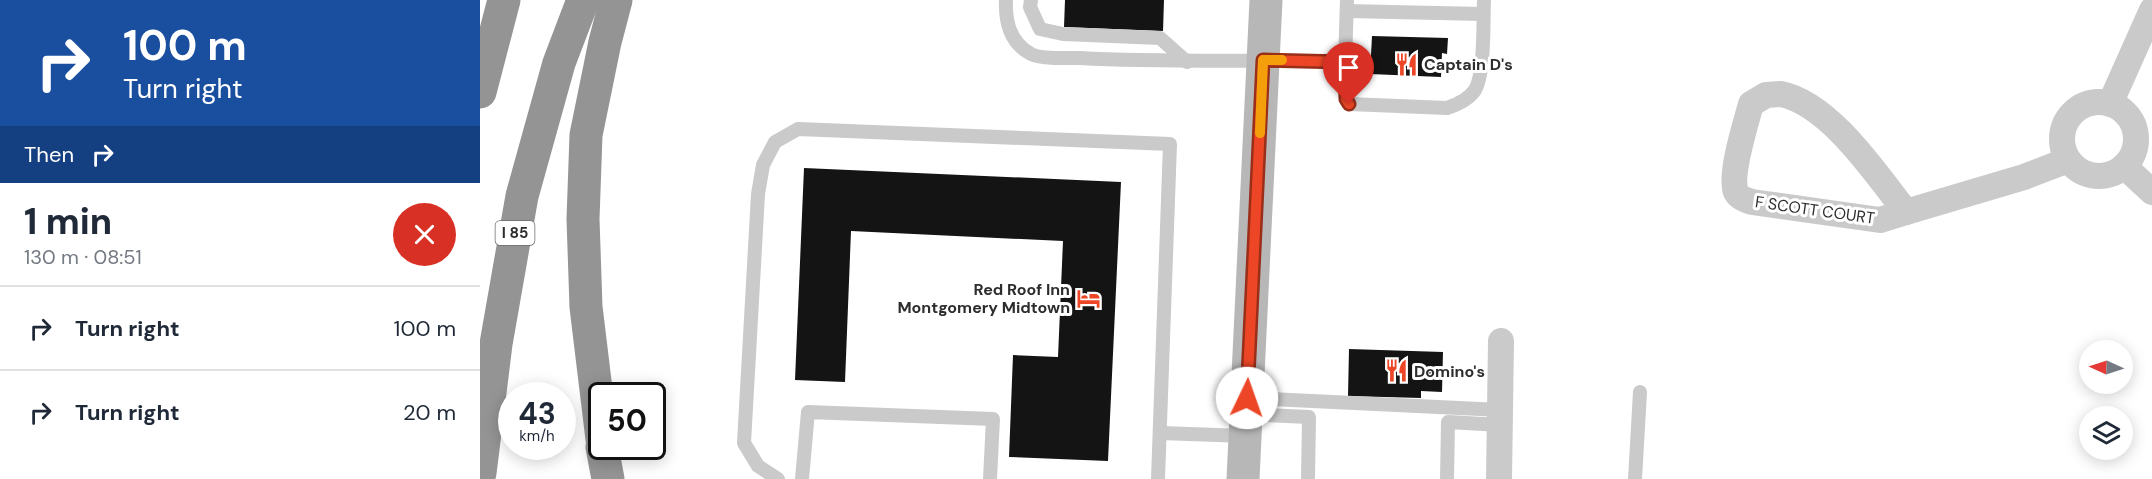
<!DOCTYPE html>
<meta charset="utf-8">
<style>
:root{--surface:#fff;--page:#f2f2f3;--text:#1f2937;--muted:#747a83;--line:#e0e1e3}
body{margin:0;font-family:"DM Sans",sans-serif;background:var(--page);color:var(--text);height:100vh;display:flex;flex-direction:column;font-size:22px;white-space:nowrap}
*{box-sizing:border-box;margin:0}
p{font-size:20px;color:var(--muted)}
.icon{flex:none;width:33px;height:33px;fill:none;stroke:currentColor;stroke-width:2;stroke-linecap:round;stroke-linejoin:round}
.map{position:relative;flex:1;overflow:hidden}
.details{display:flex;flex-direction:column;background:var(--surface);width:480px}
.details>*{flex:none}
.banner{background:#1a4fa0;color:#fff;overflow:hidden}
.needle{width:39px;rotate:273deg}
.controls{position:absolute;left:1599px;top:340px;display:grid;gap:12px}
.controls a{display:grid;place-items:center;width:54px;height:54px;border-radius:50%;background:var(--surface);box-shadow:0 3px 15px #0003;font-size:30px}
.speed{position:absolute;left:18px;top:382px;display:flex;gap:12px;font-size:30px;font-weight:700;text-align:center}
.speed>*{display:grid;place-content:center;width:78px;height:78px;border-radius:50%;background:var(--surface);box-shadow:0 3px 15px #0003;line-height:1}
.speed small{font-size:15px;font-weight:400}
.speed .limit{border:3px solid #111;border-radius:9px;background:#fff;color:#111}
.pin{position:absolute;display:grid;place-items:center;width:51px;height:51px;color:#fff;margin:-62px -26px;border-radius:50% 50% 50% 0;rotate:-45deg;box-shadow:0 0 6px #0007}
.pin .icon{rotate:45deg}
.me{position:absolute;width:66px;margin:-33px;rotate:3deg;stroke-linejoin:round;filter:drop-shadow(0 0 4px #0008)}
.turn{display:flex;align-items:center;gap:21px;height:126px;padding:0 24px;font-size:27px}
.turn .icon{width:78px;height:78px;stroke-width:2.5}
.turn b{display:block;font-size:42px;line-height:51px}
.then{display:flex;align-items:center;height:57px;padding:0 24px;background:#0003;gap:12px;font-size:22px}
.round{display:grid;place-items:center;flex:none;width:63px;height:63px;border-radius:32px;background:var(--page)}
.head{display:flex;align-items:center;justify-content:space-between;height:102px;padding:0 24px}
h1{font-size:36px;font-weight:800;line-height:45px}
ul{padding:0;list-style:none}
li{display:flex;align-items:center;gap:18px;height:84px;padding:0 24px;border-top:2px solid var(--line)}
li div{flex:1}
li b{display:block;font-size:22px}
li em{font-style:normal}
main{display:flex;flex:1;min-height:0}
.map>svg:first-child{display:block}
.building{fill:#141414}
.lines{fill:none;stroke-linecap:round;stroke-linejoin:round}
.service{stroke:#cacaca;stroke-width:14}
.minor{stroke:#cacaca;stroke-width:26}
.secondary{stroke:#b7b7b7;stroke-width:33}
.motorway{stroke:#949494;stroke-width:33}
.route-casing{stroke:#992e19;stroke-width:15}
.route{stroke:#ec4626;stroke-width:10}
.slow{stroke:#f59e0b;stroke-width:10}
.labels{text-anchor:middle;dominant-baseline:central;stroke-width:6;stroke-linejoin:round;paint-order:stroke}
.shield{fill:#fff;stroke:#6c6c6c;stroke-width:1.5}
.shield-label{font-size:15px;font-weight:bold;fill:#2d2d2d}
.poi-label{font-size:16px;font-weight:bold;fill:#2d2d2d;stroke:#fff;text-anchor:start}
.street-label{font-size:16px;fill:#2d2d2d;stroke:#fff}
</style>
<main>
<section class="details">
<div class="banner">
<div class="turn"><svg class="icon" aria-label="right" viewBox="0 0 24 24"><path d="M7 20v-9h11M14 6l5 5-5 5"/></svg><div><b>100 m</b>Turn right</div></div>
<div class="then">Then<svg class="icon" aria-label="right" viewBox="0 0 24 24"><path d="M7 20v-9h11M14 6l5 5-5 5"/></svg></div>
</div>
<div class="head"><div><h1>1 min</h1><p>130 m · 08:51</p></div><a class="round" style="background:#d93025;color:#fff"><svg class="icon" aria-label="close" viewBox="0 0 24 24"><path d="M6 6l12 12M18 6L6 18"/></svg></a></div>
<ul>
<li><svg class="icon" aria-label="right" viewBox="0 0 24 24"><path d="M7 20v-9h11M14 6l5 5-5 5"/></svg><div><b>Turn right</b></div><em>100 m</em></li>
<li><svg class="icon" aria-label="right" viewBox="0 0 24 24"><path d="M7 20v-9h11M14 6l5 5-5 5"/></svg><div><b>Turn right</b></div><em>20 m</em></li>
</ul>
</section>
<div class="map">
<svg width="1672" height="479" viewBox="0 0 1672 479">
<rect width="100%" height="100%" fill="#fff"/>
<g class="building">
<path d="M 585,0 L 684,0 L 683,31 L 584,27 Z"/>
<path d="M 892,36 L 968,38 L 967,54 L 962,53 L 961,77 L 890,74 Z"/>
<path d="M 324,168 L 641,182 L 628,461 L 529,457 L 533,355 L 578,357 L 583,241 L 371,231 L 365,382 L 315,380 Z"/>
<path d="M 869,349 L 963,352 L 962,392 L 941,391 L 941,398 L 868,396 Z"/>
</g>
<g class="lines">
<g class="service">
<path d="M 526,0 C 525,22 530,43 551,54 C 560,59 588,58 600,58 C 689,63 777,59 865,62 L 867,0"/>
<path d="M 551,0 L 550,7 L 560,29 L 583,34 L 680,38 L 707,62"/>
<path d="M 867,11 L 1003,14"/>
<path d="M 865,62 L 866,99 L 869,104 L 967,108 C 976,105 989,99 995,90 C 1005,73 1003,22 1004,0"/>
<path d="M 767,398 L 1021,410"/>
<path d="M 766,414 L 829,417 L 828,479"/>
<path d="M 680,433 L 766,436"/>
<path d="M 298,479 L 278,466 L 264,443 L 278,194 L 283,165 L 295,142 L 318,129 L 690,144 L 678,479"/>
<path d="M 322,479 L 328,412 L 513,419 L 510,479"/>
<path d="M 967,479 L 968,422 L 1021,425"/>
<path d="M 1155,479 L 1160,392"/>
</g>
<g class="minor">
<path d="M 1301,94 C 1350,104 1396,174 1426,212 L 1400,220 L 1272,202 C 1266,200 1259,198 1256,192 C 1249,175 1266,123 1271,104 L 1286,95 Z"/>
<circle cx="1619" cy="139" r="37"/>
<path d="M 1630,104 L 1672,10"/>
<path d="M 1644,166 L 1672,192"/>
<path d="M 1426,212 L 1544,177 L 1588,160"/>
<path d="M 1019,479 L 1021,341"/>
</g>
<path class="secondary" d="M 763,479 L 786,0"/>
<g class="motorway">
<path d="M 0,92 L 24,0"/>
<path d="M 122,439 L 106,307 L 103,219 L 106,135 L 125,42 L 136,0"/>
<path d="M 122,447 L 128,479"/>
<path d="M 0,473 L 16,344 L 42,196 L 79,63 L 103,0"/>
</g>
</g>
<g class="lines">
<defs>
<path id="route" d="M 767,398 L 783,60 L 865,62 L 866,99 L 869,104"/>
</defs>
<use href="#route" class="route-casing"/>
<use href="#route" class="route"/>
<path class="slow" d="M 780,133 L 783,60 L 802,60"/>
</g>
<defs>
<symbol id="restaurant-bare" viewBox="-9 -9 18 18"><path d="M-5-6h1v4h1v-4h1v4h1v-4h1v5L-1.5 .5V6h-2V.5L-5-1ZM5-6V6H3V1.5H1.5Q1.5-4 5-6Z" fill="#ec4626" stroke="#fff" stroke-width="2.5" paint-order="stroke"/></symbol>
<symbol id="hotel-bare" viewBox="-9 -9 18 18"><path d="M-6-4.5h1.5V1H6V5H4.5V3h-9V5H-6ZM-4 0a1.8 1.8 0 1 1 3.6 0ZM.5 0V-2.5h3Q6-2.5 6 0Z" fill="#ec4626" stroke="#fff" stroke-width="2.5" paint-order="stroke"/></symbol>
</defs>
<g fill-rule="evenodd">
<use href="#restaurant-bare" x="910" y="48" width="33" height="33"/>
<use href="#hotel-bare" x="592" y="282" width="33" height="33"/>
<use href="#restaurant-bare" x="900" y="354" width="33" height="33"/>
</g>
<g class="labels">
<rect class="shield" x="15.5" y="221" width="39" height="24" rx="4.5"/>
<g class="shield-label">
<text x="35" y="233">I 85</text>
</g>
<g class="poi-label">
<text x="944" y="64">Captain D's</text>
<text x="590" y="289" text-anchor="end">Red Roof Inn<tspan x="590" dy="18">Montgomery Midtown</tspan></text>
<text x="934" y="371">Domino's</text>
</g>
<g class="street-label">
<text transform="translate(1335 210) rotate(8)">F SCOTT COURT</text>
</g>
</g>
</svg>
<div class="controls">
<a><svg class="needle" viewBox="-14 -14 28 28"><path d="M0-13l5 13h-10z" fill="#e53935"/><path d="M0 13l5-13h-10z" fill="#747a83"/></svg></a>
<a><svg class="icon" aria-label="layers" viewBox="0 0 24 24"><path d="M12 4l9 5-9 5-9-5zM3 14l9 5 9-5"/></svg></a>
</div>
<div class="speed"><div>43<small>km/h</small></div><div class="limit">50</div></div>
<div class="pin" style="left:869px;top:104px;background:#d93025"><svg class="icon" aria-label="arrive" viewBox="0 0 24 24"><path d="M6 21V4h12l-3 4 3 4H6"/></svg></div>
<svg class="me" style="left:767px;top:398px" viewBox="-20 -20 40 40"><circle r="19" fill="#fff"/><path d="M0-13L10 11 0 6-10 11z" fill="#ec4626"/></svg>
</div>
</main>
